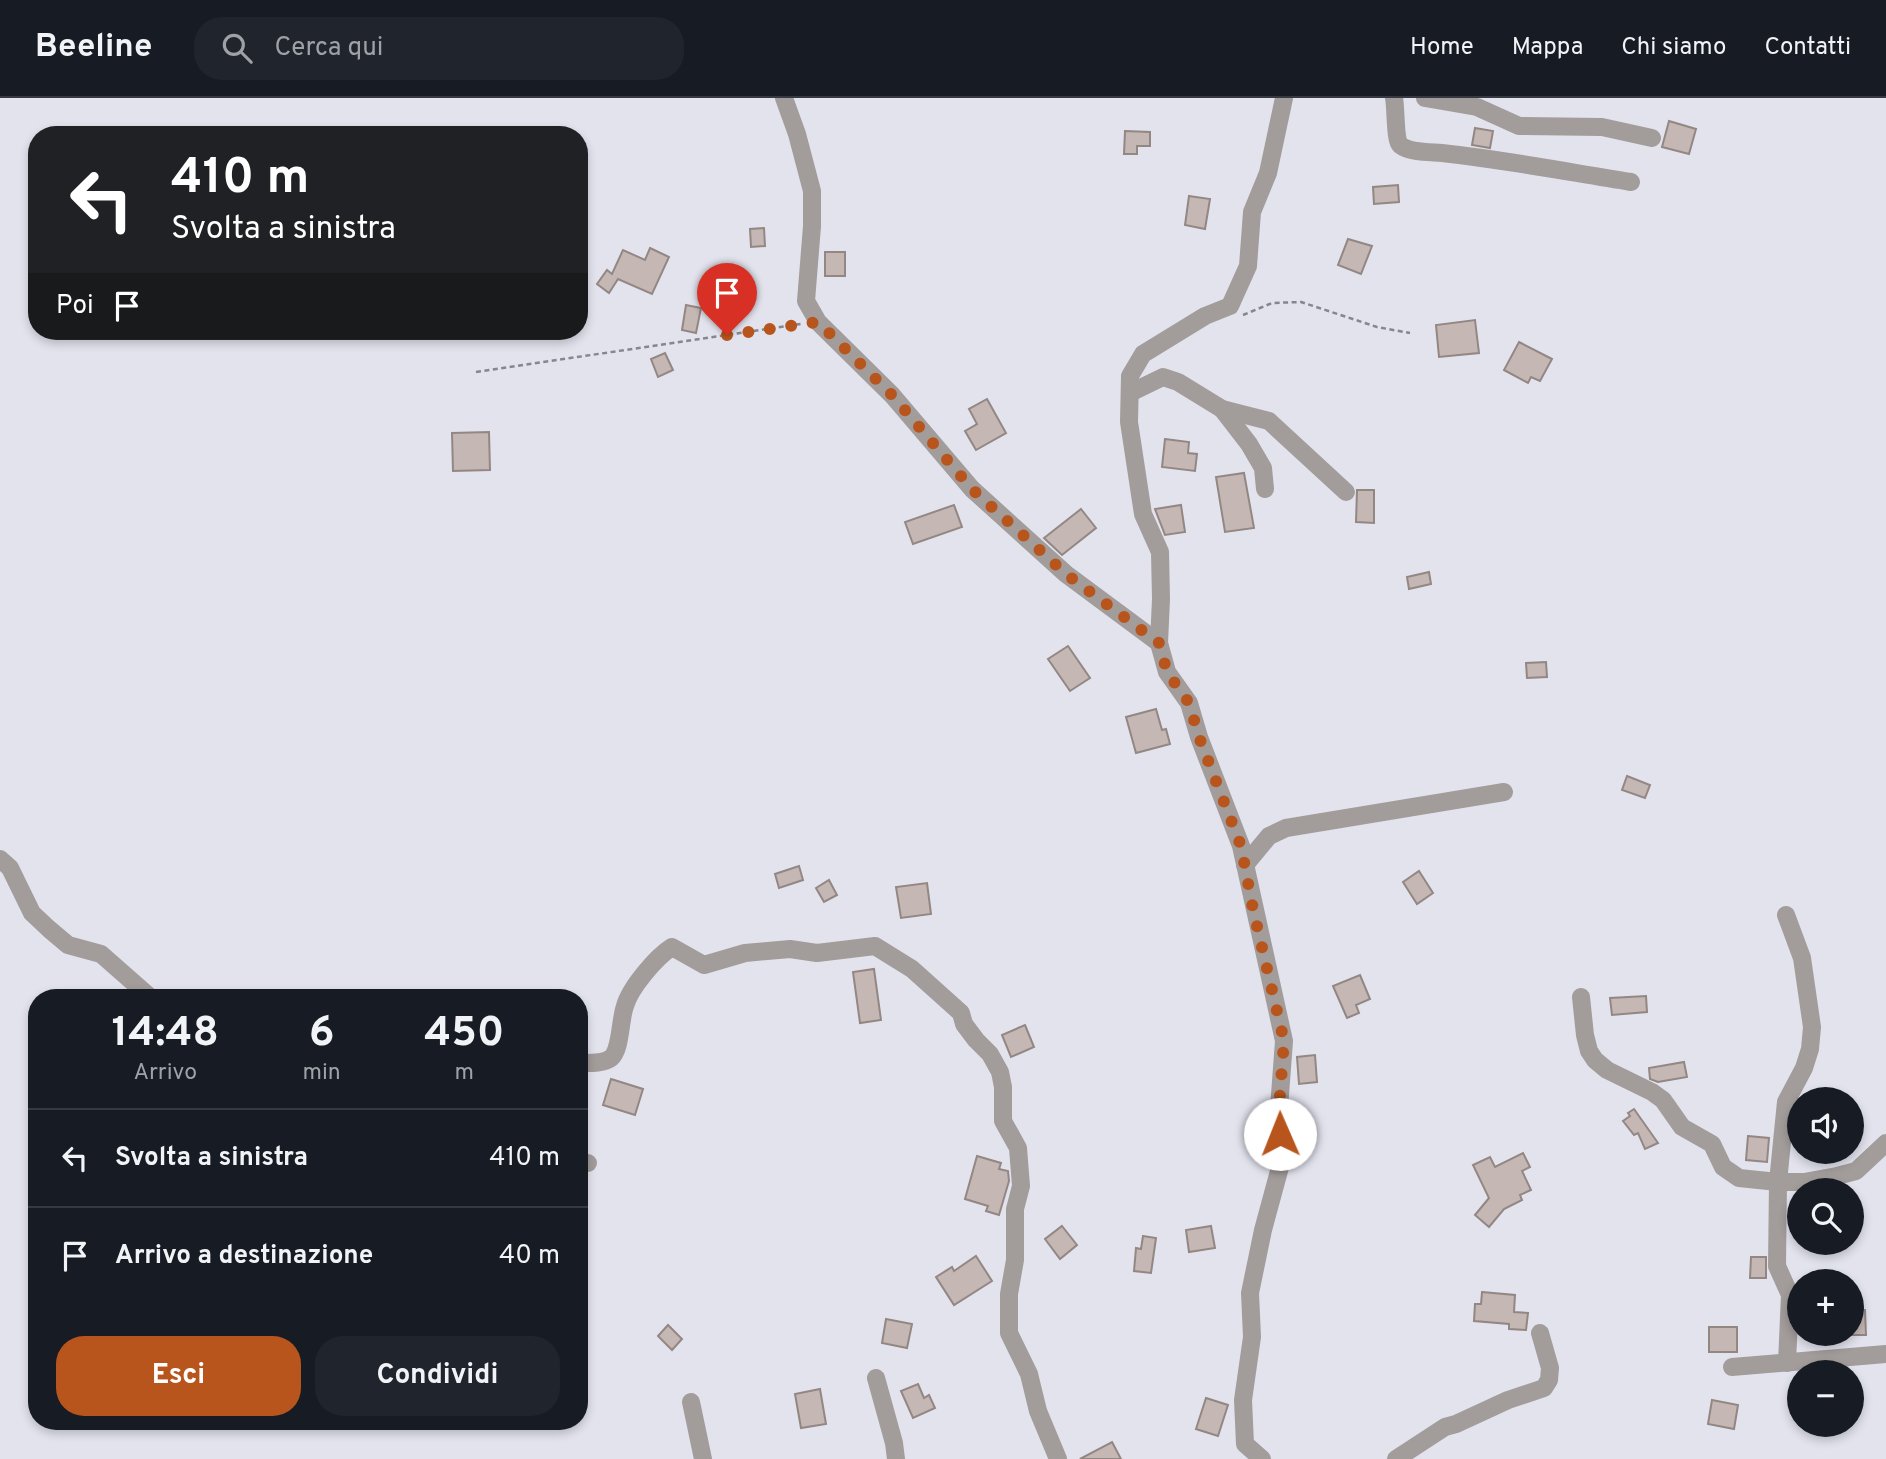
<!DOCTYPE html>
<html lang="it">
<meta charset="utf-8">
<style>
:root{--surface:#171b24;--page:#20242c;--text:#f1f3f6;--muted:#9ea1a6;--line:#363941;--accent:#b8551c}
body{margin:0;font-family:Overpass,sans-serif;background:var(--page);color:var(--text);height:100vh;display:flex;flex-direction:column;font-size:26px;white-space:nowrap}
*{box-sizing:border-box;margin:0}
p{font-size:23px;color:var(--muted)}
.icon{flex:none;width:38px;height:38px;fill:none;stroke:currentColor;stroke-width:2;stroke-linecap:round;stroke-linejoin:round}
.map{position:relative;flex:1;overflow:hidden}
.details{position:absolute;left:28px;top:891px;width:560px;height:441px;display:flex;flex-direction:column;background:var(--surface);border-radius:28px;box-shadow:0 4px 10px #0003}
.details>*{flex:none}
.guide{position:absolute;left:28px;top:28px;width:560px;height:214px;border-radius:28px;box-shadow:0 4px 10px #0003;background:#202124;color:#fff;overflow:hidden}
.fabs{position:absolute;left:1787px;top:989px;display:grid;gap:14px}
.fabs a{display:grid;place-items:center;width:77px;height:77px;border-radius:50%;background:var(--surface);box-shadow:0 4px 10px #0003;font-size:35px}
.pin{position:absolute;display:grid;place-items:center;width:60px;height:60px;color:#fff;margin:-72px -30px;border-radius:50% 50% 50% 0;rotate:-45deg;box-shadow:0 0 7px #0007}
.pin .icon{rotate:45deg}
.me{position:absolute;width:77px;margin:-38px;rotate:359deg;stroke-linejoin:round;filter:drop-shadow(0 0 5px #0008)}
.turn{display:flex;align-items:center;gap:24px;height:147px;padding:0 28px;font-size:32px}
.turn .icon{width:91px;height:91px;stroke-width:2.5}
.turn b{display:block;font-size:49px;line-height:60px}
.then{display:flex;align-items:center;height:66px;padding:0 28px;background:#0003;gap:14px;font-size:26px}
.eta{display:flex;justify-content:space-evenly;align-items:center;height:119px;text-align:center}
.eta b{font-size:42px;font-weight:700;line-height:49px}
.button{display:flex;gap:14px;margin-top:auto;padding:14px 28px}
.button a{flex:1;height:80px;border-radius:28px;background:var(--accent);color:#fff;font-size:28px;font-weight:700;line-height:80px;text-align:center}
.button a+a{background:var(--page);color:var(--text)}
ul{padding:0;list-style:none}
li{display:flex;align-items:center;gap:21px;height:98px;padding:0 28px;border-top:2px solid var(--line)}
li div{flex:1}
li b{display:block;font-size:26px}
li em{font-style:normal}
header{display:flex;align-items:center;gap:42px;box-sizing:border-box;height:98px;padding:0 35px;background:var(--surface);border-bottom:2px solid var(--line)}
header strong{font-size:33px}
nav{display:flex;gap:38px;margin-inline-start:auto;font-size:24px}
.search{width:490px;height:63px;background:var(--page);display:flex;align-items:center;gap:18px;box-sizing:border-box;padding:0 24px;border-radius:28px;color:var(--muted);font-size:26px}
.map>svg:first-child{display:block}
.building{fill:#c4b7b4;stroke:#938784;stroke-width:2}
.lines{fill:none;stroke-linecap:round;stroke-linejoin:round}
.path{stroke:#86868d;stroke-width:2.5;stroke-dasharray:5 3.5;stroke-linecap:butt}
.minor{stroke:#a29c9b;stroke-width:18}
.route{stroke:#b8551c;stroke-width:12;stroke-dasharray:0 21.6}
</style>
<header>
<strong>Beeline</strong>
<div class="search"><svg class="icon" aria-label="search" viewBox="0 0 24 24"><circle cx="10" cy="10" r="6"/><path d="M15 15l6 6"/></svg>Cerca qui</div>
<nav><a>Home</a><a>Mappa</a><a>Chi siamo</a><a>Contatti</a></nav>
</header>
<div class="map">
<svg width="1886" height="1361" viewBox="0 0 1886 1361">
<rect width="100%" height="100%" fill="#e3e3ee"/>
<g class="building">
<path d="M 1669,23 L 1696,31 L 1689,56 L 1662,49 Z"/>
<path d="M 1475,30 L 1493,33 L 1490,50 L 1472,47 Z"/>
<path d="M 1125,33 L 1150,34 L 1150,48 L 1137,48 L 1137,56 L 1124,56 Z"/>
<path d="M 1398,87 L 1399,104 L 1374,106 L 1373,89 Z"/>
<path d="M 1189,98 L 1210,101 L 1205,131 L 1185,127 Z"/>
<path d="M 764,130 L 765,148 L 751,149 L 750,131 Z"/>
<path d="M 1348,141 L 1372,148 L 1361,176 L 1338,167 Z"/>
<path d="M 650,150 L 669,159 L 652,196 L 618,181 L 609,195 L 597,186 L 607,172 L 612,176 L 623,152 L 645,162 Z"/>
<rect x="825" y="154" width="20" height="24"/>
<path d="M 686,207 L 701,210 L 696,235 L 682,232 Z"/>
<path d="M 1475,222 L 1479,255 L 1439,259 L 1436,227 Z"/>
<path d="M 1519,244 L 1552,261 L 1540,283 L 1531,279 L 1528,285 L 1504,272 Z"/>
<path d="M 665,255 L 673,272 L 658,279 L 651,261 Z"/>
<path d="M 987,301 L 1006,335 L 976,352 L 965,333 L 977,326 L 969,311 Z"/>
<path d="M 489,334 L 490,372 L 453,373 L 452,335 Z"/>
<path d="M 1165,341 L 1189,344 L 1188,355 L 1197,356 L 1195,373 L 1162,369 Z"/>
<path d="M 1244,375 L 1254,430 L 1225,434 L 1216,379 Z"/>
<path d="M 1357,392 L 1374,392 L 1374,425 L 1356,424 Z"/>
<path d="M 954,407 L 962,429 L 913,446 L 905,424 Z"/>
<path d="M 1181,407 L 1185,434 L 1165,437 L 1155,411 Z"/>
<path d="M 1081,411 L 1096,430 L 1062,457 L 1044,440 Z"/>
<path d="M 1429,474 L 1431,486 L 1409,491 L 1407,479 Z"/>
<path d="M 1068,548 L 1090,580 L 1070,593 L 1048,561 Z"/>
<path d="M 1546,564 L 1547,579 L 1527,580 L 1526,565 Z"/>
<path d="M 1156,611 L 1162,632 L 1166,631 L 1170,646 L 1136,655 L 1126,619 Z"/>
<path d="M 1627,678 L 1650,687 L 1645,700 L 1622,692 Z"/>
<path d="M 799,768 L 803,782 L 779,790 L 775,776 Z"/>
<path d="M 1419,773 L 1433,795 L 1417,806 L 1403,784 Z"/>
<path d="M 829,782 L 837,797 L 824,804 L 816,790 Z"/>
<path d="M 927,785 L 931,816 L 901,820 L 896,789 Z"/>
<path d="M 874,871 L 881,922 L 860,925 L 853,874 Z"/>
<path d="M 1360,877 L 1370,901 L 1356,907 L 1359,915 L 1347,920 L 1333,888 Z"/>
<path d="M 1646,898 L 1647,914 L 1612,917 L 1610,900 Z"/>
<path d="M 1025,927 L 1034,949 L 1011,959 L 1002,937 Z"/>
<path d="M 1315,957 L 1317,984 L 1299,986 L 1297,959 Z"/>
<path d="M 1684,964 L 1687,979 L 1658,984 L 1650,981 L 1649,970 Z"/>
<path d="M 611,981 L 643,991 L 635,1017 L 603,1007 Z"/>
<path d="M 1634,1011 L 1658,1045 L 1645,1051 L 1638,1035 L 1634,1037 L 1623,1023 L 1630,1018 L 1628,1015 Z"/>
<path d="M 1748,1038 L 1769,1040 L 1767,1064 L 1746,1062 Z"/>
<path d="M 1523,1055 L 1530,1069 L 1522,1073 L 1531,1092 L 1520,1097 L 1522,1102 L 1504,1111 L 1489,1129 L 1475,1117 L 1489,1100 L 1473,1067 L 1490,1059 L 1495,1069 Z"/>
<path d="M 977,1058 L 1001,1065 L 999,1071 L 1008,1073 L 1009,1083 L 999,1117 L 986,1113 L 988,1108 L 965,1101 Z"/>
<path d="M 1062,1128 L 1077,1147 L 1060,1161 L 1045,1141 Z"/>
<path d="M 1211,1128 L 1215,1150 L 1189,1154 L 1186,1132 Z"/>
<path d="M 1143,1138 L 1156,1140 L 1151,1175 L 1134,1173 L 1136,1150 L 1141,1151 Z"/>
<path d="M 976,1158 L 992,1183 L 954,1207 L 936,1179 L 952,1169 L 954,1173 Z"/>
<path d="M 1751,1159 L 1766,1159 L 1766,1180 L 1750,1180 Z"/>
<path d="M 1482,1194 L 1515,1197 L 1514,1214 L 1528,1215 L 1526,1232 L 1509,1231 L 1509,1226 L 1474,1223 L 1475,1206 L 1481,1206 Z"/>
<path d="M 1865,1212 L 1866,1237 L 1852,1237 L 1852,1213 Z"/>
<path d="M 886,1221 L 912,1226 L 907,1250 L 882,1245 Z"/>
<path d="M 668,1227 L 682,1241 L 672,1252 L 658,1238 Z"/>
<rect x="1709" y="1229" width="28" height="25"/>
<path d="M 918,1286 L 924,1300 L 929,1297 L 935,1310 L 913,1320 L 901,1293 Z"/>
<path d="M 820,1291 L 826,1326 L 801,1330 L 795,1296 Z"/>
<path d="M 1206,1300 L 1228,1307 L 1218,1338 L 1196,1331 Z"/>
<path d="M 1712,1302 L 1738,1307 L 1734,1331 L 1708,1326 Z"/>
<path d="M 1112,1344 L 1121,1361 L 1080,1361 Z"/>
</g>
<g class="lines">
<g class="path">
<path d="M 1243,217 L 1272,205 L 1301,204 L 1377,229 L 1410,235"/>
<path d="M 476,274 L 801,226"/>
</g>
<g class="minor">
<path d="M 784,0 L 797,36 L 812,93 L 812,128 L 806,203 L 818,224 L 892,297 L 972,391 L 1066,476 L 1159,545"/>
<path d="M 1394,0 C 1396,9 1395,43 1400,47 C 1410,55 1430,54 1442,55 C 1506,62 1568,74 1631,84"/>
<path d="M 1425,0 L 1477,9 L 1519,28 L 1602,29 L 1652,40"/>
<path d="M 1130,295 L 1163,279 L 1178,284 L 1222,311 L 1269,323 L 1346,394"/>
<path d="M 1222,311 L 1249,346 L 1263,370 L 1265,391"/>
<path d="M 0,761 L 10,770 L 32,815 L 49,831 L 68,847 L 101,856 L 151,900"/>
<path d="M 1245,767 L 1269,738 L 1286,730 L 1504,694"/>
<path d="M 1786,817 L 1802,860 L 1812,929 L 1810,951 L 1804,970 L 1786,1004 L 1778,1084 L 1777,1168 L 1790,1197 L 1787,1265"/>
<path d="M 1581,899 L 1585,937 L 1589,953 L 1595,962 L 1607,972 L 1652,994 L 1663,1002 L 1682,1029 L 1712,1046 L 1723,1069 L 1739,1080 L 1778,1084 L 1804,1084 L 1837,1078 L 1856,1073 L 1886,1045"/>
<path d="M 579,965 C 589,965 603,966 611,960 C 621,952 620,921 625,908 C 630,890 656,859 672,849 L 704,867 L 745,855 L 790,851 L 817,855 L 875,848 L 912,871 L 961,915 L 964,926 L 976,942 L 990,956 L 1000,974 L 1003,989 L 1003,1023 L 1018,1050 L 1021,1088 L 1015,1111 L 1015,1162 L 1009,1196 L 1009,1235 L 1029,1276 L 1038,1313 L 1058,1361"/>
<path d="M 579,1065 L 588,1065"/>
<path d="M 1732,1269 L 1886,1256"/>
<path d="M 876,1280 L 894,1345 L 896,1361"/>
<path d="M 691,1304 L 703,1361"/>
<path d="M 1262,1361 L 1245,1346 L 1243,1302 L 1252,1239 L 1250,1195 L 1263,1132 L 1282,1062 L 1279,1010 L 1284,943 L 1241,748 L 1199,639 L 1189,605 L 1167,574 L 1159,545 L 1161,501 L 1160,454 L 1143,416 L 1129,324 L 1130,278 L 1143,256 L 1205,218 L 1230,208 L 1248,168 L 1252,114 L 1268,75 L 1284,0"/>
<path d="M 1396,1361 L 1445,1329 L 1456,1326 L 1508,1302 L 1544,1290 L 1549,1282 L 1550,1270 L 1540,1235"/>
</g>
</g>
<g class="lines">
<path class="route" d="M 727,237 L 818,224 L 892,297 L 972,391 L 1066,476 L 1159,545 L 1167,574 L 1189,605 L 1199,639 L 1241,748 L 1253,811 L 1284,943 L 1279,1010 L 1280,1036"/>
</g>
</svg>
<div class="fabs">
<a><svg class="icon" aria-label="sound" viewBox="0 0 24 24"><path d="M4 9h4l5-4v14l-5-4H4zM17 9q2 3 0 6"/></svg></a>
<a><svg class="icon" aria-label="search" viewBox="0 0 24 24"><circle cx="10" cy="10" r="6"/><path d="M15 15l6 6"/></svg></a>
<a>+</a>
<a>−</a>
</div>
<div class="pin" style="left:727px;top:237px;background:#d93025"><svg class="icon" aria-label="arrive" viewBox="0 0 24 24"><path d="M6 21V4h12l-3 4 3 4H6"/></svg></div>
<svg class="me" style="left:1280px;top:1036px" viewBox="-20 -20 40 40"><circle r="19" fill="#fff"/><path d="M0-13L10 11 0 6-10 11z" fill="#b8551c"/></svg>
<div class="guide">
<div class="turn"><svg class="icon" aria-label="left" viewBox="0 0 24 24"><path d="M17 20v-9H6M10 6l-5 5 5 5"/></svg><div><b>410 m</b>Svolta a sinistra</div></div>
<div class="then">Poi<svg class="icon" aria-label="arrive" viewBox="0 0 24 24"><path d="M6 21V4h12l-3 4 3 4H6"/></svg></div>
</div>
<section class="details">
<div class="eta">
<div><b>14:48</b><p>Arrivo</p></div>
<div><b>6</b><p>min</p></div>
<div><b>450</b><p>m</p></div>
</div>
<ul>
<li><svg class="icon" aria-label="left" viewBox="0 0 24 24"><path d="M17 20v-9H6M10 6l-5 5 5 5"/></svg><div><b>Svolta a sinistra</b></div><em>410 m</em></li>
<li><svg class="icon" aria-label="arrive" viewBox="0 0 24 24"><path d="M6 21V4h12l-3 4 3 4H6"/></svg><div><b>Arrivo a destinazione</b></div><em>40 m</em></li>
</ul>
<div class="button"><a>Esci</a><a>Condividi</a></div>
</section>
</div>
